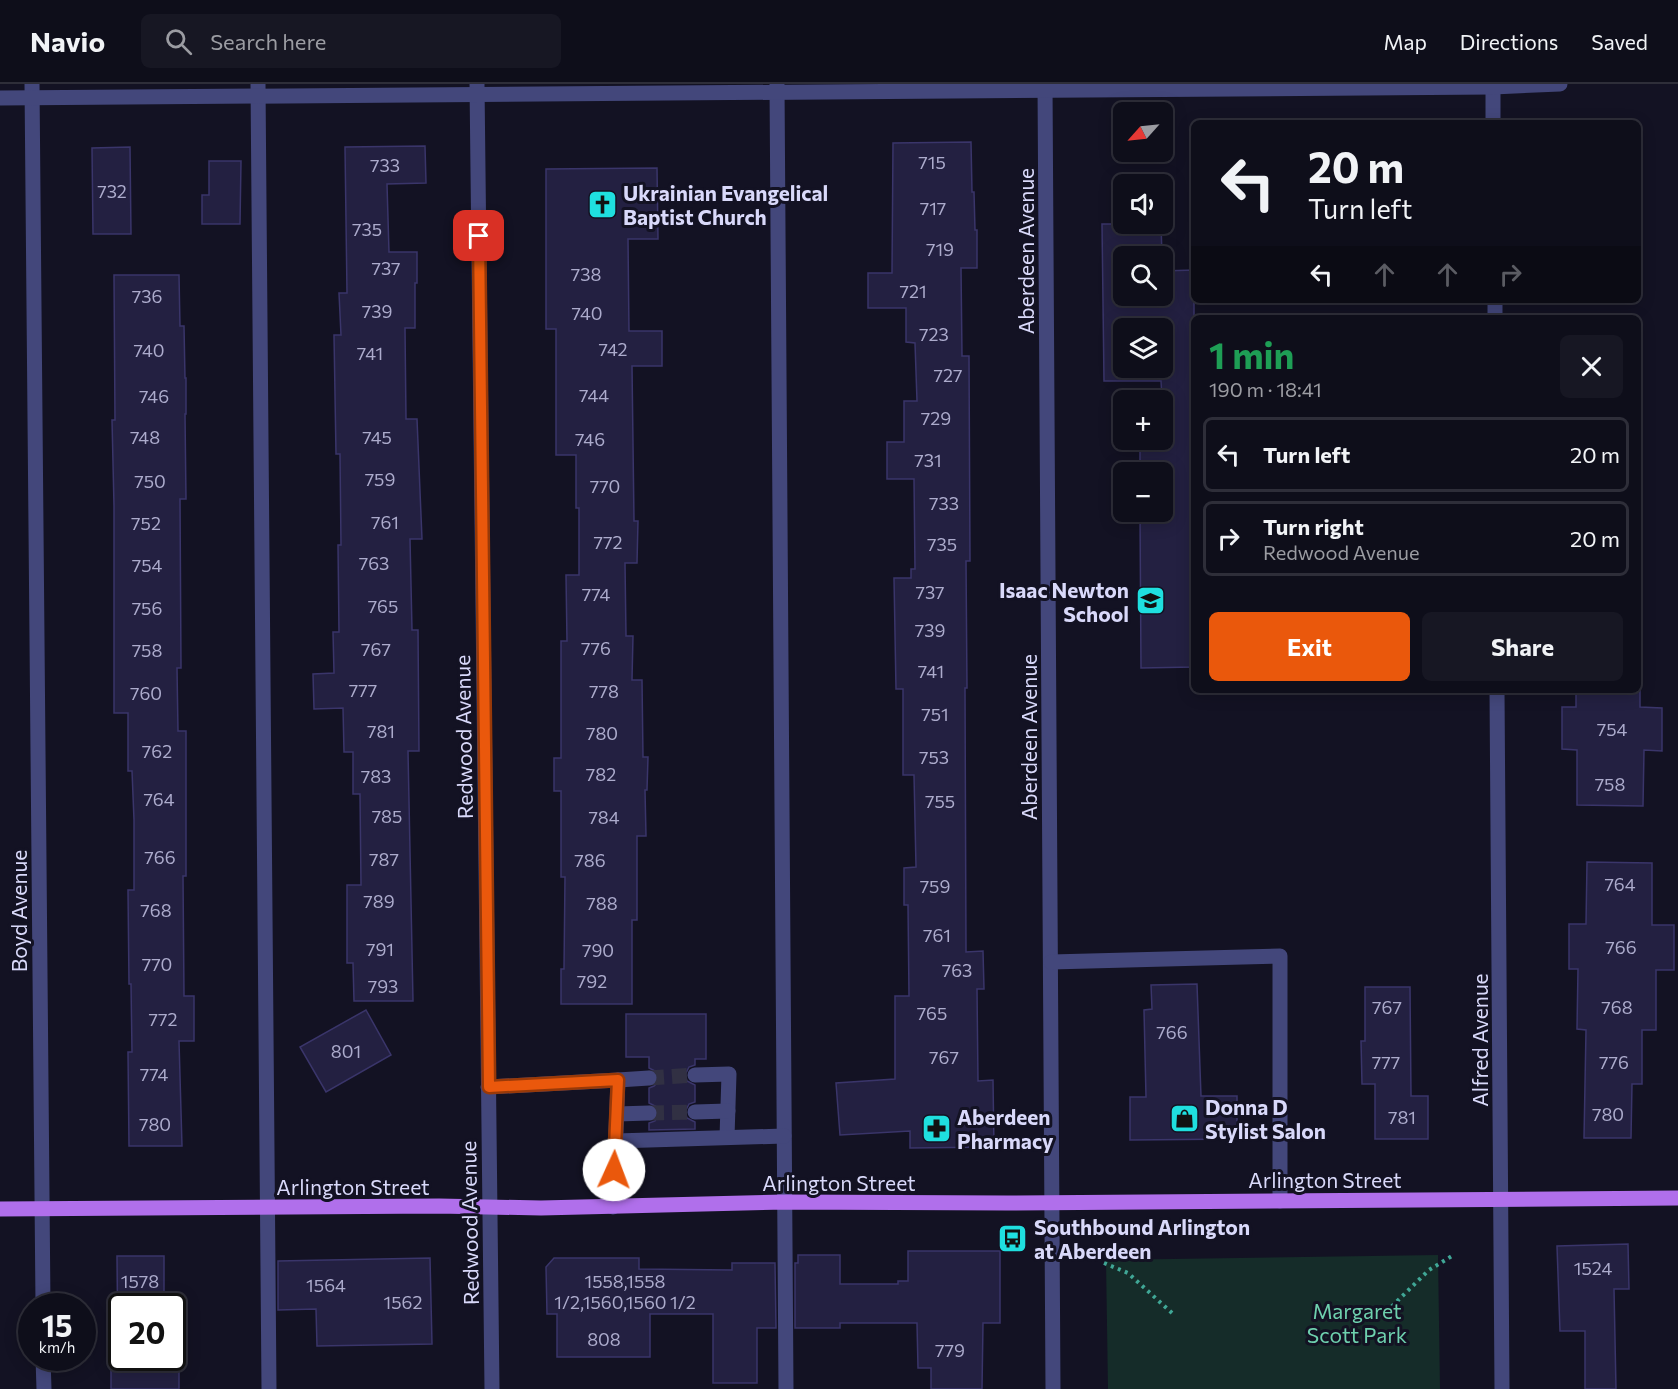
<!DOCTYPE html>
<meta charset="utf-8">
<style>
:root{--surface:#0e0e1a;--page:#171723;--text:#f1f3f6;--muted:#9b9ca2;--line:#2e2e39;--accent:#ea580c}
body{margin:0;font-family:Commissioner,sans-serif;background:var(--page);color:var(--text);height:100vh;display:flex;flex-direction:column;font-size:22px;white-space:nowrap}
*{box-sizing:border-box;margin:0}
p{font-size:20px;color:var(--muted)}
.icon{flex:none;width:33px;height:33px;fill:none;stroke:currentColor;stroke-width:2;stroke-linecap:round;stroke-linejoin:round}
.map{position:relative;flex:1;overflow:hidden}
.panel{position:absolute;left:1191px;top:231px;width:450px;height:378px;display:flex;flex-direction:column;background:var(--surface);border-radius:9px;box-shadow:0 3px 15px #0003,0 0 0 2px var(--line)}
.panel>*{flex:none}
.guide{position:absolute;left:1191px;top:36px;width:450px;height:183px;border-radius:9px;box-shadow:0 3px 15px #0003,0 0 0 2px var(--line);background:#0e0e1a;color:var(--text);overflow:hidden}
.needle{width:39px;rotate:243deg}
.controls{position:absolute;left:1113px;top:18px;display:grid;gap:12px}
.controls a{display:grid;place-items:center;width:60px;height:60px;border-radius:9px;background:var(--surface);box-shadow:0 3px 15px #0003,0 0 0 2px var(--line);font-size:30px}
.speed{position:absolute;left:18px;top:1209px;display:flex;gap:12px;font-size:30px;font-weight:700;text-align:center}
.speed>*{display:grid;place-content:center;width:78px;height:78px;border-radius:50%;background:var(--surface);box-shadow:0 3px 15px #0003,0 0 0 2px var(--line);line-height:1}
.speed small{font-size:15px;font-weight:400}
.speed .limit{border:3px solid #111;border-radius:9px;background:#fff;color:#111}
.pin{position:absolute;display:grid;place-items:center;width:51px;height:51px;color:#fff;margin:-26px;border-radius:12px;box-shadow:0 3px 9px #0006}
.me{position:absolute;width:66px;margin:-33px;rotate:2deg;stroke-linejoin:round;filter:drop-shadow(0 0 4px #0008)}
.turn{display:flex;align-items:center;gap:21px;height:126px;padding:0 18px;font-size:27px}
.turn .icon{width:78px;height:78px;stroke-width:2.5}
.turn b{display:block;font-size:42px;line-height:51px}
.lanes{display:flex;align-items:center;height:57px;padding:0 18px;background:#0003;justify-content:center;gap:30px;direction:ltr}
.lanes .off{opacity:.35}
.round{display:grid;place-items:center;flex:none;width:63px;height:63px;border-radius:9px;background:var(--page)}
.overview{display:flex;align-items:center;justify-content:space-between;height:102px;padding:0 18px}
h1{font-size:36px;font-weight:700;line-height:45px;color:#1e9e55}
.cta{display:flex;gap:12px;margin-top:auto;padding:12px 18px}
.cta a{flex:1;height:69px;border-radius:9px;background:var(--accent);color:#fff;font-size:24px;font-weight:700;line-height:69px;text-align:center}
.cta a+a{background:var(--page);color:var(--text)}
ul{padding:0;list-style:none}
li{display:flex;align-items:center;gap:18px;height:75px;margin:0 12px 9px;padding:0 6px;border:3px solid var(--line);border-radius:9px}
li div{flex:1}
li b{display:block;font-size:22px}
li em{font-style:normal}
header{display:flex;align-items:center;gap:36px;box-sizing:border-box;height:84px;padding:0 30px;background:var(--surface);border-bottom:2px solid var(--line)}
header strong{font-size:28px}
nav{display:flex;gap:33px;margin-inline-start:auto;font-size:21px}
.search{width:420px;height:54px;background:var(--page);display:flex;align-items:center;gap:15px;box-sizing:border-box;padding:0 21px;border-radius:9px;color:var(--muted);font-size:22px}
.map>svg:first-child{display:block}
.green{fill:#152c29}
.building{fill:#232041;stroke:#3a356a;stroke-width:1.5;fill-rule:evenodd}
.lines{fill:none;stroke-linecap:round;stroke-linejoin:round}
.minor-tunnel{stroke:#313043;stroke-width:15;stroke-dasharray:15 8;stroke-linecap:butt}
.path{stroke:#40a796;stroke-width:4;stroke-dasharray:3 4.5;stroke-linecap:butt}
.minor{stroke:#43477b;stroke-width:15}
.major{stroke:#b06feb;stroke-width:15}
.route-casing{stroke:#983908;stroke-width:15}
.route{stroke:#ea580c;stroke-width:10}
.labels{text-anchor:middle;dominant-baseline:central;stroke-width:6;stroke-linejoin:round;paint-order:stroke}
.number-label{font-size:18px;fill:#acabcc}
.poi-label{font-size:21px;font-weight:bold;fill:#d9d9fa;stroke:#131223;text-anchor:start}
.street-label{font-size:21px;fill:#d9d9fa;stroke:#131223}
.park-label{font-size:21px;fill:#6ed0ae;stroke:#131223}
</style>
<header>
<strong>Navio</strong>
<div class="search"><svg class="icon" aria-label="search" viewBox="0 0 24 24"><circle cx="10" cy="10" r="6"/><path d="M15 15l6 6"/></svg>Search here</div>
<nav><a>Map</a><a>Directions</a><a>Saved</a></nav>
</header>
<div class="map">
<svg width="1678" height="1305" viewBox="0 0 1678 1305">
<rect width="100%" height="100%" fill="#131223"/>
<path class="green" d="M 1438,1171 L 1440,1305 L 1108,1305 L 1106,1176 Z"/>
<g class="building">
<path d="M 971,58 L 972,108 L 974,108 L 975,146 L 977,146 L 977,184 L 961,184 L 962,272 L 969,272 L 970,477 L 966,477 L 967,604 L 965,604 L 966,868 L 983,867 L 984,905 L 977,905 L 978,997 L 993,996 L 994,1063 L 910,1064 L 910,1047 L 840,1051 L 836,999 L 895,995 L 895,912 L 909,912 L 908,821 L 904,821 L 904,784 L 916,783 L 914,691 L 903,691 L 903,605 L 896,605 L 894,494 L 911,494 L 911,485 L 915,485 L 914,395 L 887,395 L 887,358 L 904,358 L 904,317 L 917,317 L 915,259 L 906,258 L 906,224 L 868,224 L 868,189 L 892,189 L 893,59 Z"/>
<path d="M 425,62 L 426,99 L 387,100 L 389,168 L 417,168 L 417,199 L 415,199 L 415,244 L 405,244 L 406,335 L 417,335 L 422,455 L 410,455 L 412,546 L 418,546 L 419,667 L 408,667 L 413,917 L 354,917 L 353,879 L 347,879 L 347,801 L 361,801 L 360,710 L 353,710 L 353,668 L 344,668 L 343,624 L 314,625 L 313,590 L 334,589 L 333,548 L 339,548 L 338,461 L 341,461 L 340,370 L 336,370 L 334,251 L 341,251 L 339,209 L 347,209 L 345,63 Z"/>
<path d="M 130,63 L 131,150 L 93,150 L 92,64 Z"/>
<path d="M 209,77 L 241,77 L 240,140 L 202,140 L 202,111 L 209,111 Z"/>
<path d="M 657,84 L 658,155 L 628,155 L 629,247 L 662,247 L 662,282 L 632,282 L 634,437 L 638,437 L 637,479 L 625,479 L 626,552 L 633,552 L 632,596 L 642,596 L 643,673 L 648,673 L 647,706 L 645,706 L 646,752 L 637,752 L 637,836 L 632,836 L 632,920 L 561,920 L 561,885 L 564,885 L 565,793 L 561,793 L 561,707 L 554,707 L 554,674 L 561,674 L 561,557 L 567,557 L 566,491 L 579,491 L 579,424 L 576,424 L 576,371 L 556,371 L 556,245 L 546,245 L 546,85 Z"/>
<path d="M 1102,140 L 1161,140 L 1162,172 L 1124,172 L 1124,212 L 1162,212 L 1162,187 L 1194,186 L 1194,583 L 1141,584 L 1140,428 L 1162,428 L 1162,388 L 1140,388 L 1140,363 L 1165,363 L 1161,297 L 1104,297 ZM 1124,244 L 1162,244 L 1162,284 L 1124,284 Z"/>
<path d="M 114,191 L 179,191 L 180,242 L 184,242 L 185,294 L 186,294 L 186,330 L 185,330 L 186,415 L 180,415 L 181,584 L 177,584 L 178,647 L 186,647 L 186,792 L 183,792 L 184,912 L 194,912 L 194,957 L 179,957 L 182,1062 L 129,1062 L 128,968 L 132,968 L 131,900 L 129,900 L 128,806 L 134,806 L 134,736 L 132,687 L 128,687 L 128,629 L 114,629 L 114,422 L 112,336 L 115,336 Z"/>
<path d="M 1576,606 L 1640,606 L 1640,623 L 1662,624 L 1662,667 L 1644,666 L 1643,722 L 1577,721 L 1577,666 L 1562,665 L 1562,623 L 1576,623 Z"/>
<path d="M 1587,778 L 1652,779 L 1652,841 L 1674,841 L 1674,886 L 1656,886 L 1656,946 L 1642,946 L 1642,1000 L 1632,1000 L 1631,1054 L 1584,1054 L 1586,946 L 1577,945 L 1578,885 L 1569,885 L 1569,840 L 1586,840 Z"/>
<path d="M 1197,900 L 1201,1012 L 1237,1012 L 1237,1055 L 1130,1056 L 1130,1013 L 1146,1013 L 1144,926 L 1152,925 L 1151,901 Z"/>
<path d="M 1365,903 L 1410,903 L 1411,1012 L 1428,1012 L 1428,1055 L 1375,1055 L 1375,1000 L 1362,1000 L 1361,957 L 1365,957 Z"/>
<path d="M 366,926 L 391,971 L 326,1008 L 300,963 Z"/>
<path d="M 626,930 L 706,930 L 706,975 L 695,975 L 695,981 L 689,983 L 685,991 L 687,997 L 695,1001 L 695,1018 L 689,1020 L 685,1028 L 687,1034 L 695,1038 L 695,1045 L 649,1046 L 649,1039 L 655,1037 L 659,1029 L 657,1023 L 649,1019 L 649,1004 L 654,1002 L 657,999 L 659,993 L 657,988 L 649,984 L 649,973 L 626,973 Z"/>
<path d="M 1628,1160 L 1629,1205 L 1614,1205 L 1616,1305 L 1585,1305 L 1585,1247 L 1560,1247 L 1557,1162 Z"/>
<path d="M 908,1167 L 1000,1167 L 1000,1239 L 983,1239 L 982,1305 L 931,1305 L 931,1284 L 918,1284 L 917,1239 L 840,1239 L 840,1244 L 795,1244 L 795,1179 L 798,1179 L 798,1171 L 840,1171 L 840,1200 L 898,1200 L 898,1197 L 908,1197 Z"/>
<path d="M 117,1172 L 164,1172 L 164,1222 L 122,1222 L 122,1274 L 164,1274 L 164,1277 L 179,1277 L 179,1305 L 111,1305 L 111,1277 L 118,1277 Z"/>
<path d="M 430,1174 L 432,1260 L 317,1262 L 316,1225 L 278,1226 L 278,1177 Z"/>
<path d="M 554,1174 L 639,1174 L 639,1185 L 732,1186 L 732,1179 L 775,1179 L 776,1244 L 757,1244 L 757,1299 L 713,1299 L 713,1230 L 650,1230 L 650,1273 L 557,1273 L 557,1230 L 547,1230 L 546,1183 Z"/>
</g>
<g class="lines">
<g class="minor-tunnel">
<path d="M 649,994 L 695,991"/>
<path d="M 649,1029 L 695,1028"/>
</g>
<g class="path">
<path d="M 1104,1179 L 1128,1189 L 1172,1229"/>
<path d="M 1381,1233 L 1429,1186 L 1452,1172"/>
</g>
<g class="minor">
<path d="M 32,0 L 43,1222"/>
<path d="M 258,0 L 269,1305"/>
<path d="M 477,0 L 492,1305"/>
<path d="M 777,0 L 786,1305"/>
<path d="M 1045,0 L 1053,1305"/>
<path d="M 1493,0 L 1493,39"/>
<path d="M 0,14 L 1493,3 L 1560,0"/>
<path d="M 1495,216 L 1495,234"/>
<path d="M 1497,606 L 1502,1305"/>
<path d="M 1051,878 L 1280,872 L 1280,1117"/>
<path d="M 695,991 L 729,990 L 727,1053"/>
<path d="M 618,996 L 649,994"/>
<path d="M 488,1003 L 618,996 L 613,1123"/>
<path d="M 695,1028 L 728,1027"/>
<path d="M 617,1030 L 649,1029"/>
<path d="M 616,1057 L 784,1052"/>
<path d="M 43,1274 L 44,1305"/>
</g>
<path class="major" d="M 0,1125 L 439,1122 L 541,1124 L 784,1118 L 1007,1119 L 1678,1114"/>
</g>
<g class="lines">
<defs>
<path id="route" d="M 479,152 L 489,1003 L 618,996 L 614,1086"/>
</defs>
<use href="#route" class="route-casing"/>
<use href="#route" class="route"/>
</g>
<defs>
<symbol id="church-square" viewBox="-11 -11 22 22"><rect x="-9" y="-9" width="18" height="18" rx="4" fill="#1fdfdf" stroke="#131223"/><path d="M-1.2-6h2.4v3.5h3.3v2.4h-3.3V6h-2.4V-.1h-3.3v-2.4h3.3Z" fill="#111"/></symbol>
<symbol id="school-square" viewBox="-11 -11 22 22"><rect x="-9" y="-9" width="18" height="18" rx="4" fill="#1fdfdf" stroke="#131223"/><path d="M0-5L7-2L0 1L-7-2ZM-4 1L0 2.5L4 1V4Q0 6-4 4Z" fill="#111"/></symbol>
<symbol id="shop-square" viewBox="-11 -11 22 22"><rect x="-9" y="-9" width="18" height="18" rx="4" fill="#1fdfdf" stroke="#131223"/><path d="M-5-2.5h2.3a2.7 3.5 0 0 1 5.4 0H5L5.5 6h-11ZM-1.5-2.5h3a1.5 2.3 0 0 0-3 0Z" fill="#111"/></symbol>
<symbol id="pharmacy-square" viewBox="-11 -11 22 22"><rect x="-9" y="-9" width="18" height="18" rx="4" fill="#1fdfdf" stroke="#131223"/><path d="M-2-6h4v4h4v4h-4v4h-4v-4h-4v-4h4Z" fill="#111"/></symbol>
<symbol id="bus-square" viewBox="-11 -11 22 22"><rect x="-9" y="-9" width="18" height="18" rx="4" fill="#1fdfdf" stroke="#131223"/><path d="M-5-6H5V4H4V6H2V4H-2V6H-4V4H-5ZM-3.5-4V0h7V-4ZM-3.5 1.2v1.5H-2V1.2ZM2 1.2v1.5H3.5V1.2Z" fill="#111"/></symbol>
</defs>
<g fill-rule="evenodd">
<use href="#church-square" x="586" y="104" width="33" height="33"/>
<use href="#school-square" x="1134" y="500" width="33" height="33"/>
<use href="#shop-square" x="1168" y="1018" width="33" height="33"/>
<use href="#pharmacy-square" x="920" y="1028" width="33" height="33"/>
<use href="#bus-square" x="996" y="1138" width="33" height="33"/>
</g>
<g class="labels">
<g class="number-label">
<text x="932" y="78">715</text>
<text x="385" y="81">733</text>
<text x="112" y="107">732</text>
<text x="933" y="124">717</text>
<text x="367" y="145">735</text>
<text x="940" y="165">719</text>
<text x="386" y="184">737</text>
<text x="586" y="190">738</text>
<text x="913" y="207">721</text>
<text x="147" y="212">736</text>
<text x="377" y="227">739</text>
<text x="587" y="229">740</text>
<text x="934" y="250">723</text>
<text x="613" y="265">742</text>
<text x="149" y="266">740</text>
<text x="370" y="269">741</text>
<text x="948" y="291">727</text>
<text x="594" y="311">744</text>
<text x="154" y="312">746</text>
<text x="936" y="334">729</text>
<text x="145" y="353">748</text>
<text x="377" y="353">745</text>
<text x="590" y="355">746</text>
<text x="928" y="376">731</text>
<text x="380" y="395">759</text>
<text x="150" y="397">750</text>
<text x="605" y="402">770</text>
<text x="944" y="419">733</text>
<text x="385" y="438">761</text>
<text x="146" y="439">752</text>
<text x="608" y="458">772</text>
<text x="942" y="460">735</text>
<text x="374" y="479">763</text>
<text x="147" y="481">754</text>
<text x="930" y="508">737</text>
<text x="596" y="510">774</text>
<text x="383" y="522">765</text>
<text x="147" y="524">756</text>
<text x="930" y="546">739</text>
<text x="596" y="564">776</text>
<text x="376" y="565">767</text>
<text x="147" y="566">758</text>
<text x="931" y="587">741</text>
<text x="363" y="606">777</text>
<text x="604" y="607">778</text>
<text x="146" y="609">760</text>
<text x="935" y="630">751</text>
<text x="1612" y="645">754</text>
<text x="381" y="647">781</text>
<text x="602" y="649">780</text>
<text x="157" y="667">762</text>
<text x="934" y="673">753</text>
<text x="601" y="690">782</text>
<text x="376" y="692">783</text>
<text x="1610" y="700">758</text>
<text x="159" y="715">764</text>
<text x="940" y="717">755</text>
<text x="387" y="732">785</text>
<text x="604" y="733">784</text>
<text x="160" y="773">766</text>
<text x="384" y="775">787</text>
<text x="590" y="776">786</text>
<text x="1620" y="800">764</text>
<text x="935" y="802">759</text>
<text x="379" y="817">789</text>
<text x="602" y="819">788</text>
<text x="156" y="826">768</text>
<text x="937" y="851">761</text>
<text x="1621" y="863">766</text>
<text x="380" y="865">791</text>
<text x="598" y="866">790</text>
<text x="157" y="880">770</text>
<text x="957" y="886">763</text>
<text x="592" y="897">792</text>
<text x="383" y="902">793</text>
<text x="1387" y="923">767</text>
<text x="1617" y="923">768</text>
<text x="932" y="929">765</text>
<text x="163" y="935">772</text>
<text x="1172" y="948">766</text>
<text x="346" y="967">801</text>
<text x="944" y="973">767</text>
<text x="1386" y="978">777</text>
<text x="1614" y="978">776</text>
<text x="154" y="990">774</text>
<text x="1608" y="1030">780</text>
<text x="1402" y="1033">781</text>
<text x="155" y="1040">780</text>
<text x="1593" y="1184">1524</text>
<text x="140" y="1197">1578</text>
<text x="625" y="1197">1558,1558<tspan x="625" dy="21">1/2,1560,1560 1/2</tspan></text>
<text x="326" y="1201">1564</text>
<text x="403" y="1218">1562</text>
<text x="604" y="1255">808</text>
<text x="950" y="1266">779</text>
</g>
<g class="poi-label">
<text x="623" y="108">Ukrainian Evangelical<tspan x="623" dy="24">Baptist Church</tspan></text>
<text x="1129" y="505" text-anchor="end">Isaac Newton<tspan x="1129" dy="24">School</tspan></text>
<text x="1205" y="1022">Donna D<tspan x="1205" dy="24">Stylist Salon</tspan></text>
<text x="957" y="1032">Aberdeen<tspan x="957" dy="24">Pharmacy</tspan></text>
<text x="1034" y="1142">Southbound Arlington<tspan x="1034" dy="24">at Aberdeen</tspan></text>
</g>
<g class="street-label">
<text transform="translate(1025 167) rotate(-90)">Aberdeen Avenue</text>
<text transform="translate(463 653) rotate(-91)">Redwood Avenue</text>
<text transform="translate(1028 653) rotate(-90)">Aberdeen Avenue</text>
<text transform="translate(18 827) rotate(-90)">Boyd Avenue</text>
<text transform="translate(1479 956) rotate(-90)">Alfred Avenue</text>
<text x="1325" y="1095">Arlington Street</text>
<text x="839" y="1098">Arlington Street</text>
<text x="353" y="1102">Arlington Street</text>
<text transform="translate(469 1139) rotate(-91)">Redwood Avenue</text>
</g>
<g class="park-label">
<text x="1357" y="1226">Margaret<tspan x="1357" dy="24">Scott Park</tspan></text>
</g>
</g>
</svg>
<div class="controls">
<a><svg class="needle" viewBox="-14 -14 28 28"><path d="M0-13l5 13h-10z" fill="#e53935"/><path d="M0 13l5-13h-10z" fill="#9b9ca2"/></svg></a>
<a><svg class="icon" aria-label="sound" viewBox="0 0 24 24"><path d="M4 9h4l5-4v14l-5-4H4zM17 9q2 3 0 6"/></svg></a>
<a><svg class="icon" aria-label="search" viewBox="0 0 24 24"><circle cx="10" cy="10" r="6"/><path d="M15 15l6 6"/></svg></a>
<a><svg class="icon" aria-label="layers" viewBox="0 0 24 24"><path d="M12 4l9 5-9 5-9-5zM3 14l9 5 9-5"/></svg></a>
<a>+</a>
<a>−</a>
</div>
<div class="speed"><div>15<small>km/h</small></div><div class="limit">20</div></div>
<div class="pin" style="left:479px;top:152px;background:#d93025"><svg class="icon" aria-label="arrive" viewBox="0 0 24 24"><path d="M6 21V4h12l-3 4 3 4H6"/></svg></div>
<svg class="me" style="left:614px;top:1086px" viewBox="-20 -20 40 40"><circle r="19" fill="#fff"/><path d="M0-13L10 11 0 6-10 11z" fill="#ea580c"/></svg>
<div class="guide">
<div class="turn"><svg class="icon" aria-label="left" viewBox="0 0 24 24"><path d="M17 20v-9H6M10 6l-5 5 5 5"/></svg><div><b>20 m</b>Turn left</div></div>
<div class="lanes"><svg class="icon" aria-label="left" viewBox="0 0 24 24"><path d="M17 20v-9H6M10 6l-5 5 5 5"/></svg><svg class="icon off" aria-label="ahead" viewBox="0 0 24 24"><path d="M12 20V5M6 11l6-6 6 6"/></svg><svg class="icon off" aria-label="ahead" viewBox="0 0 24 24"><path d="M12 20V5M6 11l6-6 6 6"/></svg><svg class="icon off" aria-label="right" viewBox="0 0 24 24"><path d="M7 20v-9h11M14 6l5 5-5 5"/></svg></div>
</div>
<section class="panel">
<div class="overview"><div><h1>1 min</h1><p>190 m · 18:41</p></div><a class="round"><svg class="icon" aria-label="close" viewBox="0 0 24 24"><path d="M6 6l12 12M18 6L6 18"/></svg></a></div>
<ul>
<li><svg class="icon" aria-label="left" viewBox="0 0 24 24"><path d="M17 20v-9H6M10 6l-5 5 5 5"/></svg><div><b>Turn left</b></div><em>20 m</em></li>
<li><svg class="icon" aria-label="right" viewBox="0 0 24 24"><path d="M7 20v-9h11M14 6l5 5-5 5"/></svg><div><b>Turn right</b><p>Redwood Avenue</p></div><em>20 m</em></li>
</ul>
<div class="cta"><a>Exit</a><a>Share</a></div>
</section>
</div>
